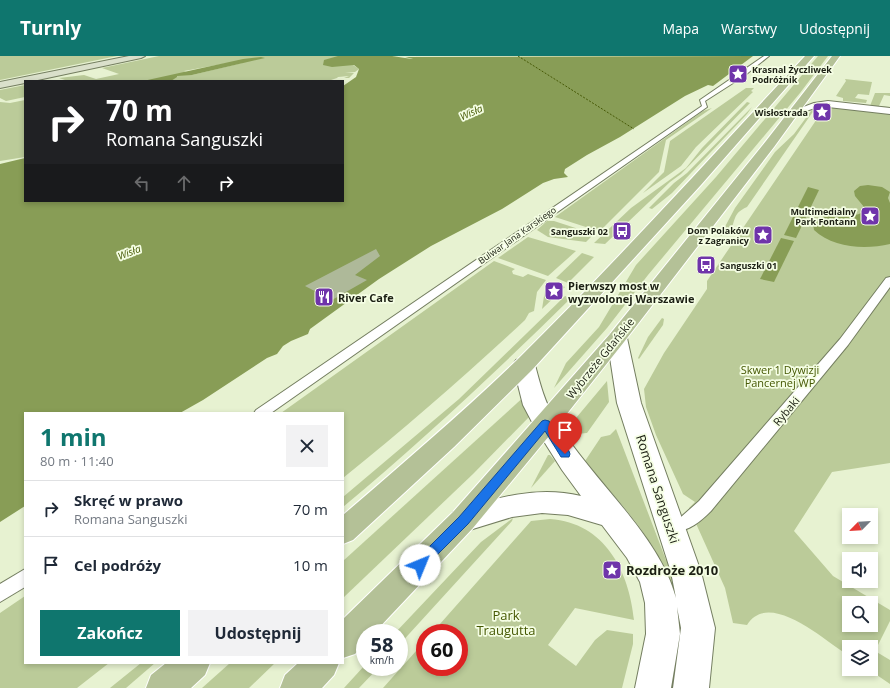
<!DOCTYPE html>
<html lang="pl">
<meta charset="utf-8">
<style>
:root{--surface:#fff;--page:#f2f2f3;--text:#1f2937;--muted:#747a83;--line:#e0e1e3;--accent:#0f766e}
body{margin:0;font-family:"Open Sans",sans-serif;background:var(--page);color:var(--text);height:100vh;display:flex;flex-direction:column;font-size:15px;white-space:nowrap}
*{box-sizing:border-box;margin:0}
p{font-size:13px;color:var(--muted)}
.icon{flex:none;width:22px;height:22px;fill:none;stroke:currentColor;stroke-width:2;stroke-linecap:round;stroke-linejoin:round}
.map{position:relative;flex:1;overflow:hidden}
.drawer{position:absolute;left:24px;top:356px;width:320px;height:252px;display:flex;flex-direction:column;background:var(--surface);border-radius:0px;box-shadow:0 2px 6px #0003}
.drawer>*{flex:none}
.hud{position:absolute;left:24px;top:24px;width:320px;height:122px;border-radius:0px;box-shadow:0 2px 6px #0003;background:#202124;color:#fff;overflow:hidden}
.needle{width:26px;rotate:246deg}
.controls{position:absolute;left:842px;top:452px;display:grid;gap:8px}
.controls a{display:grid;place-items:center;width:36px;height:36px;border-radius:0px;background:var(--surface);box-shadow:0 2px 6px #0003;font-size:20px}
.speed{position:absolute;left:356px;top:568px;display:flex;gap:8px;font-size:20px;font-weight:700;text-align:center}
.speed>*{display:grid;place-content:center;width:52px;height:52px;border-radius:50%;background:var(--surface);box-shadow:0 2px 6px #0003;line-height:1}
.speed small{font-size:10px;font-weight:400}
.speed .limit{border:6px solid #d22;background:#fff;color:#111}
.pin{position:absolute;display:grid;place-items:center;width:34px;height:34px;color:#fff;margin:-41px -17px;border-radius:50% 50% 50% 0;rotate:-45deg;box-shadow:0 0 4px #0007}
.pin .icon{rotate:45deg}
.me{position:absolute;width:44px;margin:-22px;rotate:45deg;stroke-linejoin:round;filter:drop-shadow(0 0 3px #0008)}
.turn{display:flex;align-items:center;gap:14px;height:84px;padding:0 16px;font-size:18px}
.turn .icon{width:52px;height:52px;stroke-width:2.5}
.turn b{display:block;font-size:28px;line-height:34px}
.lanes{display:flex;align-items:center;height:38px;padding:0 16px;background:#0003;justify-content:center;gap:20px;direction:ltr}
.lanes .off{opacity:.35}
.round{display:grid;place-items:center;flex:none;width:42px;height:42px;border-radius:0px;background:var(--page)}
.headline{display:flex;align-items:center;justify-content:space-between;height:68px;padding:0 16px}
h1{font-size:24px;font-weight:700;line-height:30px;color:var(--accent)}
.button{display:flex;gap:8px;margin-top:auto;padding:8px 16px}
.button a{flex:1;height:46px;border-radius:0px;background:var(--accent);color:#fff;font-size:16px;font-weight:700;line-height:46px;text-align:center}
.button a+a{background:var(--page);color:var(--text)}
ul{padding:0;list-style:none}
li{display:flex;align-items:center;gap:12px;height:56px;padding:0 16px;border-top:1px solid var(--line)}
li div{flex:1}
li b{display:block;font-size:15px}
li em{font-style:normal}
header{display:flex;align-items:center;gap:24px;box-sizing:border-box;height:56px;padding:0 20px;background:var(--accent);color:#fff}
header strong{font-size:19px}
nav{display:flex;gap:22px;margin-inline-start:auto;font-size:14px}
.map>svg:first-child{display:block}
.green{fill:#bbcb99;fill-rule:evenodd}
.water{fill:#889d56}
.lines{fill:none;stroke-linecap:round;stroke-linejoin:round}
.ferry{stroke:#465905;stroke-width:1;stroke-dasharray:2 1.5;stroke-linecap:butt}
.building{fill:#aeb999}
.pedestrian-casing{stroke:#747e60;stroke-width:2}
.minor-casing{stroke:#747e60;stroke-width:2}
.tertiary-casing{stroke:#747e60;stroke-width:2}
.secondary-casing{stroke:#747e60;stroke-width:2}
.primary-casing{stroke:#fff;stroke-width:2}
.pedestrian{fill:#fff;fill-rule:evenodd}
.minor{fill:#fff;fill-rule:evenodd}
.tertiary{fill:#fff;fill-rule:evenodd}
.secondary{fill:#dae0cb;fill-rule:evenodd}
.primary{fill:#b4c197;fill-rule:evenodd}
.route{fill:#1a73e8;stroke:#114b97}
.labels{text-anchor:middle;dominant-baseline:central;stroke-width:3.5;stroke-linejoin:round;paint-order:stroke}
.far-poi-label{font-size:9px;font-weight:bold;fill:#1b1f13;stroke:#f5fee4;text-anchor:end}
.far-street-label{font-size:9px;fill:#1b1f13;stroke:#f5fee4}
.far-water-label{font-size:10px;font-style:italic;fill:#465905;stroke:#f5fee4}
.poi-label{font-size:11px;font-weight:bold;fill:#1b1f13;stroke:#f5fee4;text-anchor:start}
.street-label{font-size:11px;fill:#1b1f13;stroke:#f5fee4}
.park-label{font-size:11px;fill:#455803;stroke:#f5fee4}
.near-street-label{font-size:13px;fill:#1b1f13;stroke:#f5fee4}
.near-poi-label{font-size:13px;font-weight:bold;fill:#1b1f13;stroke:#f5fee4;text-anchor:start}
.near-park-label{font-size:13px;fill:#455803;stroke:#f5fee4}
</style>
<header>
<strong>Turnly</strong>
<nav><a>Mapa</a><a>Warstwy</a><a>Udostępnij</a></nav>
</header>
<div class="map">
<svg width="890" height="632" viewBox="0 0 890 632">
<rect width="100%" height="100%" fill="#e7f2d1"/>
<g class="green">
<path d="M 0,0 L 117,0 L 0,24 Z"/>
<path d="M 159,0 L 340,0 L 359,13 L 355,16 L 345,17 L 354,17 L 349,22 L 344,22 L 349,20 L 338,21 L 337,22 L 328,25 L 68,25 L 59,22 L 84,19 L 96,23 L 119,18 L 102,12 ZM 228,7 L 242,7 L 192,19 L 184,15 Z"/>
<path d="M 818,0 L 828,0 L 800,37 L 648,219 L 607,272 L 554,332 L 566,307 L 599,271 L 636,209 L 716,121 Z"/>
<path d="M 845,23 L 872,26 L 869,39 L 858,38 L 855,42 L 867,44 L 866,47 L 843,45 L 843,42 L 836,40 L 846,25 Z"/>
<path d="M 25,29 L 25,41 L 6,45 L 0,42 L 0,34 Z"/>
<path d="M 746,32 L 754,32 L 751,35 L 753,36 L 696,91 L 681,110 L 643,137 L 664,116 L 670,85 Z"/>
<path d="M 875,37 L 890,37 L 890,40 L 884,39 L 879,50 L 890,51 L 890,53 L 870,50 Z"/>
<path d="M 25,44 L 25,101 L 0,105 L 0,46 L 10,47 Z"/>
<path d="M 747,46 L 750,47 L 681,118 L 670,126 L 605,188 L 594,187 L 631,152 L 686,112 L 702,92 Z"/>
<path d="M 752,51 L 747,58 L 672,137 L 652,153 L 649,152 L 674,127 L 687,117 Z"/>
<path d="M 842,51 L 890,57 L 890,407 L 832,416 L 794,475 L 833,520 L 890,554 L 890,565 L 875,595 L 890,604 L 890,628 L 868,613 L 871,613 L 871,591 L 849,591 L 849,600 C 825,585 769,533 747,569 L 733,567 L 725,532 L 689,452 L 695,446 L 683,438 L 656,379 L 646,351 L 644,333 L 664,297 L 707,233 L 707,225 L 823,54 L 827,52 ZM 849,547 L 871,547 L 871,569 L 849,569 Z"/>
<path d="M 712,52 L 666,84 L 659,116 L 602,173 L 592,173 L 555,161 L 703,55 Z"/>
<path d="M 816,52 L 818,53 L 812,57 L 747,151 C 731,158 737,165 728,179 L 720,180 L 735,152 L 775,96 L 794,78 L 811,55 Z"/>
<path d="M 547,165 L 554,165 L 594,178 L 586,186 L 548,181 L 537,174 Z"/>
<path d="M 528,181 L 576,195 L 548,220 L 498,202 Z"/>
<path d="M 582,197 L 594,201 L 568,227 L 556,222 Z"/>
<path d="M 494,205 L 515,213 L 512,215 L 513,218 L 523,221 L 528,218 L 546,224 L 537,236 L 534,255 L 529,257 L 525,264 C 466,319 406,371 343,422 L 343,357 L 281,357 Z"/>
<path d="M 552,226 L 565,231 L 542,253 L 545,234 Z"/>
<path d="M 565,240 L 571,242 C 497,315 422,385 343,451 L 343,441 L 459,343 Z"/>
<path d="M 662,262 L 664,263 L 663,269 L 639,303 L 638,302 L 648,281 Z"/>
<path d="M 607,325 L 609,346 L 587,377 L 576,378 L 571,385 L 566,377 L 566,374 Z"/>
<path d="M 527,338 L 531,359 L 473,418 L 343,542 L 343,505 Z"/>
<path d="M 616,373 L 666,504 L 669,504 L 686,558 L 680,632 L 672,632 C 676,611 681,590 679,569 C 675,501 626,455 585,405 L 601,381 L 610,379 Z"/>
<path d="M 548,399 L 550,399 L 555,405 L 531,432 Z"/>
<path d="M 513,462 L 512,465 L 399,589 L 399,577 L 395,577 L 481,486 Z"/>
<path d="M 550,463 C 605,467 629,515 634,564 L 575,552 L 548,589 L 576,610 L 595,584 L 607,574 L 633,578 L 633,588 L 622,632 L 383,632 L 425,585 L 425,611 L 459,611 L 459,577 L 432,577 L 531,465 Z"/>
<path d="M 25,540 L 25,607 L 109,607 L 77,632 L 0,632 L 0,557 Z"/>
<path d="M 141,607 L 155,607 L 126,632 L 110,632 Z"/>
<path d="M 230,607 L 275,607 L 249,632 L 202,632 Z"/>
<path d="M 365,609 L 365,611 L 379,611 L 359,632 L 344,632 Z"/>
</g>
<g class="water">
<path d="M 338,0 L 392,0 L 412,3 L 413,3 L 405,1 L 753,0 L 713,30 L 708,29 L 685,40 L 620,81 L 587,99 L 565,113 L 564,117 L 568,121 L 554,123 L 543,127 L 502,153 L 431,190 L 379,223 L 310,273 L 308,278 L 291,285 L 283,290 L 277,298 L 267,302 L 203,344 L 180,357 L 25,357 L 25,450 L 0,466 L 0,108 L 25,102 L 25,145 L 343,145 L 343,30 L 356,21 L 359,13 L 354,9 L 332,11 L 323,9 L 324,4 Z"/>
<path d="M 261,1 L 265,2 L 192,19 L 177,20 L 177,21 L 171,25 L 143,25 L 243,3 Z"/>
<path d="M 868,129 L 882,131 L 890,136 L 888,142 L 890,147 L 890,188 C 865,194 833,192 814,174 L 813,167 C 824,155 847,164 861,157 L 864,151 L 855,140 L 854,135 L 860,130 Z"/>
<path d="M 808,131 L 819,134 L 796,182 L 784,179 Z"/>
<path d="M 781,182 L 794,185 L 774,226 L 760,223 Z"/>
</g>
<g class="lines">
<path class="ferry" d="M 518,0 L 634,73"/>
</g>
<path class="building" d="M 376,193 L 380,200 L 355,219 L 367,224 L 332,244 L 305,230 Z"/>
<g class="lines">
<defs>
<g id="pedestrian">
<path d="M 764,0 L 769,0 L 744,20 L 705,45 L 707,51 L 271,357 L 254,357 L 256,354 L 702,50 L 700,44 Z"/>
<path d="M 890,221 L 890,231 L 848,289 L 711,455 C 698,468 683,480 664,474 L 662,469 L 664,464 L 681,461 L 699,445 L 840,283 L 886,222 Z"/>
<path d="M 25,513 L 25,531 L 0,546 L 0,528 Z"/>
</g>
<path id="minor" d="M 828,45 L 890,52 L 890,58 L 828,51 L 818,51 L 794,59 L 790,56 L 814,47 Z"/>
<path id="tertiary" d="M 617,276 L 624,278 L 627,282 L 641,347 L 701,516 L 715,572 L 709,632 L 673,632 L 681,572 L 677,551 L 680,578 L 671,632 L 635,632 L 646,578 L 645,547 L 640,526 L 627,502 L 602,469 L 568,459 L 542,457 L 512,461 L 463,476 L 453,472 L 449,464 L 453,456 C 495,442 537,429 581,440 L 562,414 L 533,368 L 523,349 L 513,309 L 516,304 L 524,302 L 532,304 L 535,309 C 540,328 545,347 555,363 C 590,423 658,476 676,542 L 671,516 L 617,347 L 607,282 L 610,278 Z"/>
<path id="secondary" d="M 129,0 L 145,0 L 141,2 L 33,25 L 25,25 L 25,27 L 0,32 L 0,26 Z"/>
<g id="primary">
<path d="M 805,0 L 814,0 L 700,130 L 532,314 L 454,391 L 353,484 L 343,488 L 343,459 C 402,408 461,358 517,304 C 616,206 710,102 805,0 Z"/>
<path d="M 832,0 L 840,0 L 774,91 L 624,286 L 554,374 L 473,472 L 374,577 L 365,577 L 365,587 L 355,598 L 343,602 L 343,563 L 453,456 L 610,278 L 766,85 Z"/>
<path d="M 166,607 L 210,607 L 205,619 L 191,632 L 146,632 L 151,619 Z"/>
<path d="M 298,607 L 339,607 L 334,619 L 322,632 L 280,632 L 285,619 Z"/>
</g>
</defs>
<use href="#pedestrian" class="pedestrian-casing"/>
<use href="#minor" class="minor-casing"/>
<use href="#tertiary" class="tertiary-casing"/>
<use href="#secondary" class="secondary-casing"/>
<use href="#primary" class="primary-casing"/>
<use href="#pedestrian" class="pedestrian"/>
<use href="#minor" class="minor"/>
<use href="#tertiary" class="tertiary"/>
<use href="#secondary" class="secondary"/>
<use href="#primary" class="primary"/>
</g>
<path class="route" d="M 545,364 L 549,365 L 569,395 L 570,398 L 569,401 L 561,401 L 545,375 L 468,468 L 424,512 L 420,514 L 415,512 L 413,509 L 415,505 L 459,461 L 542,365 Z"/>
<defs>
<symbol id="sight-square" viewBox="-11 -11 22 22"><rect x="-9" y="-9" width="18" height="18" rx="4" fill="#6f34aa" stroke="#f5fee4"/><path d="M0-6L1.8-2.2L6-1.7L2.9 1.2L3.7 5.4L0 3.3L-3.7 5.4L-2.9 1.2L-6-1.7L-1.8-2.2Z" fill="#fff"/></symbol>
<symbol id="bus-square" viewBox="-11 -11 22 22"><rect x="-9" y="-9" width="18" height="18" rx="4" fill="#6f34aa" stroke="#f5fee4"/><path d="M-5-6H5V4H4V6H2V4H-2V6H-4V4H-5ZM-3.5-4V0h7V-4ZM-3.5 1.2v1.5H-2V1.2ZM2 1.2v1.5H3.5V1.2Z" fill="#fff"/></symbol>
<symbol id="restaurant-square" viewBox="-11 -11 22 22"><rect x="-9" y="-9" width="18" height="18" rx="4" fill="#6f34aa" stroke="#f5fee4"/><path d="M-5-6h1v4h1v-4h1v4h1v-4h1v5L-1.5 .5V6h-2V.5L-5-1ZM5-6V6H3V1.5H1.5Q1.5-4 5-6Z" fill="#fff"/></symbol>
</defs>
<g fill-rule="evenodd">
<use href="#sight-square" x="727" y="7" width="22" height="22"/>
<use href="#sight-square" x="811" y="45" width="22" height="22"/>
<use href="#sight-square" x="859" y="149" width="22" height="22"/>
<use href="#bus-square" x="611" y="164" width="22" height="22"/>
<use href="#sight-square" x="752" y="168" width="22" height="22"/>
<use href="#bus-square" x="695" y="198" width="22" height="22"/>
<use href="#sight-square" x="543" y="224" width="22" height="22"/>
<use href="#restaurant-square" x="313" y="230" width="22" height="22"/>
<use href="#sight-square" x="601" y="503" width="22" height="22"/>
</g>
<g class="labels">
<g class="far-poi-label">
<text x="752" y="13" text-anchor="start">Krasnal Życzliwek<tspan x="752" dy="10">Podróżnik</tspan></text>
<text x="808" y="56">Wisłostrada</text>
<text x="856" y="155">Multimedialny<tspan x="856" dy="10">Park Fontann</tspan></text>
<text x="749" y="174">Dom Polaków<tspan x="749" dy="10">z Zagranicy</tspan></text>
<text x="608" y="175">Sanguszki 02</text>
<text x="720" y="209" text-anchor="start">Sanguszki 01</text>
</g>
<g class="far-street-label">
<text transform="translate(517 179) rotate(-35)">Bulwar Jana Karskiego</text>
</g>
<g class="far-water-label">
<text transform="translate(471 56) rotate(-24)">Wisła</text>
<text transform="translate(129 196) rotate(-21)">Wisła</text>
</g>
<g class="poi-label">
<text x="568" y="229">Pierwszy most w<tspan x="568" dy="13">wyzwolonej Warszawie</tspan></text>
<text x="338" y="241">River Cafe</text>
</g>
<g class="street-label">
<text transform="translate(600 302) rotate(-51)">Wybrzeże Gdańskie</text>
<text transform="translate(786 355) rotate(-50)">Rybaki</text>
</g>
<g class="park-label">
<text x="780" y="313">Skwer 1 Dywizji<tspan x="780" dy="13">Pancernej WP</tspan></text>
</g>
<g class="near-street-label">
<text transform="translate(658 433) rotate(72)">Romana Sanguszki</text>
</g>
<g class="near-poi-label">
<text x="626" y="514">Rozdroże 2010</text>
</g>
<g class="near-park-label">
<text x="506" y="559">Park<tspan x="506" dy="15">Traugutta</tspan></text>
</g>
</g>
</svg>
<div class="controls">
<a><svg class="needle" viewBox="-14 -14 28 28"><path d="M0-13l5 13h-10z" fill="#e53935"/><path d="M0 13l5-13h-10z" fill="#747a83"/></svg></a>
<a><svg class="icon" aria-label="sound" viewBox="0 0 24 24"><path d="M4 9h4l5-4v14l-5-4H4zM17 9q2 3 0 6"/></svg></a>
<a><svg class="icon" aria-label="search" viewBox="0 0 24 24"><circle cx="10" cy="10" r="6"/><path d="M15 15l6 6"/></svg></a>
<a><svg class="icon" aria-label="layers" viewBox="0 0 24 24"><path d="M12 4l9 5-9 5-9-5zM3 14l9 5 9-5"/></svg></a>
</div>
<div class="speed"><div>58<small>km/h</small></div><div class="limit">60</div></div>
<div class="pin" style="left:565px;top:398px;background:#d93025"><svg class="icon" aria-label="arrive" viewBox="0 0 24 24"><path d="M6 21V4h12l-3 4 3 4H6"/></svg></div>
<svg class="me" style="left:420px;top:509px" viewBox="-20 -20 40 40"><circle r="19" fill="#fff"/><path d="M0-13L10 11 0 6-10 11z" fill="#1a73e8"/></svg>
<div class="hud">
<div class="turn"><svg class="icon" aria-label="right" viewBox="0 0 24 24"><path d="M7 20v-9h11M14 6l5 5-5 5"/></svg><div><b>70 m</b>Romana Sanguszki</div></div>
<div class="lanes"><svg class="icon off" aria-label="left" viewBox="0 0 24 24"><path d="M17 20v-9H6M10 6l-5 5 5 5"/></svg><svg class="icon off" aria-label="ahead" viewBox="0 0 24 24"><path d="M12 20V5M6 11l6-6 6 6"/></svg><svg class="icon" aria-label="right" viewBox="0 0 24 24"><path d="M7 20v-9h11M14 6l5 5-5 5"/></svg></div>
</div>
<section class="drawer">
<div class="headline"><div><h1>1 min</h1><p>80 m · 11:40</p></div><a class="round"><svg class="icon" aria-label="close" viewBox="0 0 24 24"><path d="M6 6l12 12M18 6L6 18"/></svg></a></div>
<ul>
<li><svg class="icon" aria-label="right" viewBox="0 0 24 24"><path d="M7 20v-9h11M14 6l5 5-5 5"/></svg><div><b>Skręć w prawo</b><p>Romana Sanguszki</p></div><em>70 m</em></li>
<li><svg class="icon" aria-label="arrive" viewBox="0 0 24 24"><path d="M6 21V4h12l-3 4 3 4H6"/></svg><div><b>Cel podróży</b></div><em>10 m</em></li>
</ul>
<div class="button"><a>Zakończ</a><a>Udostępnij</a></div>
</section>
</div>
